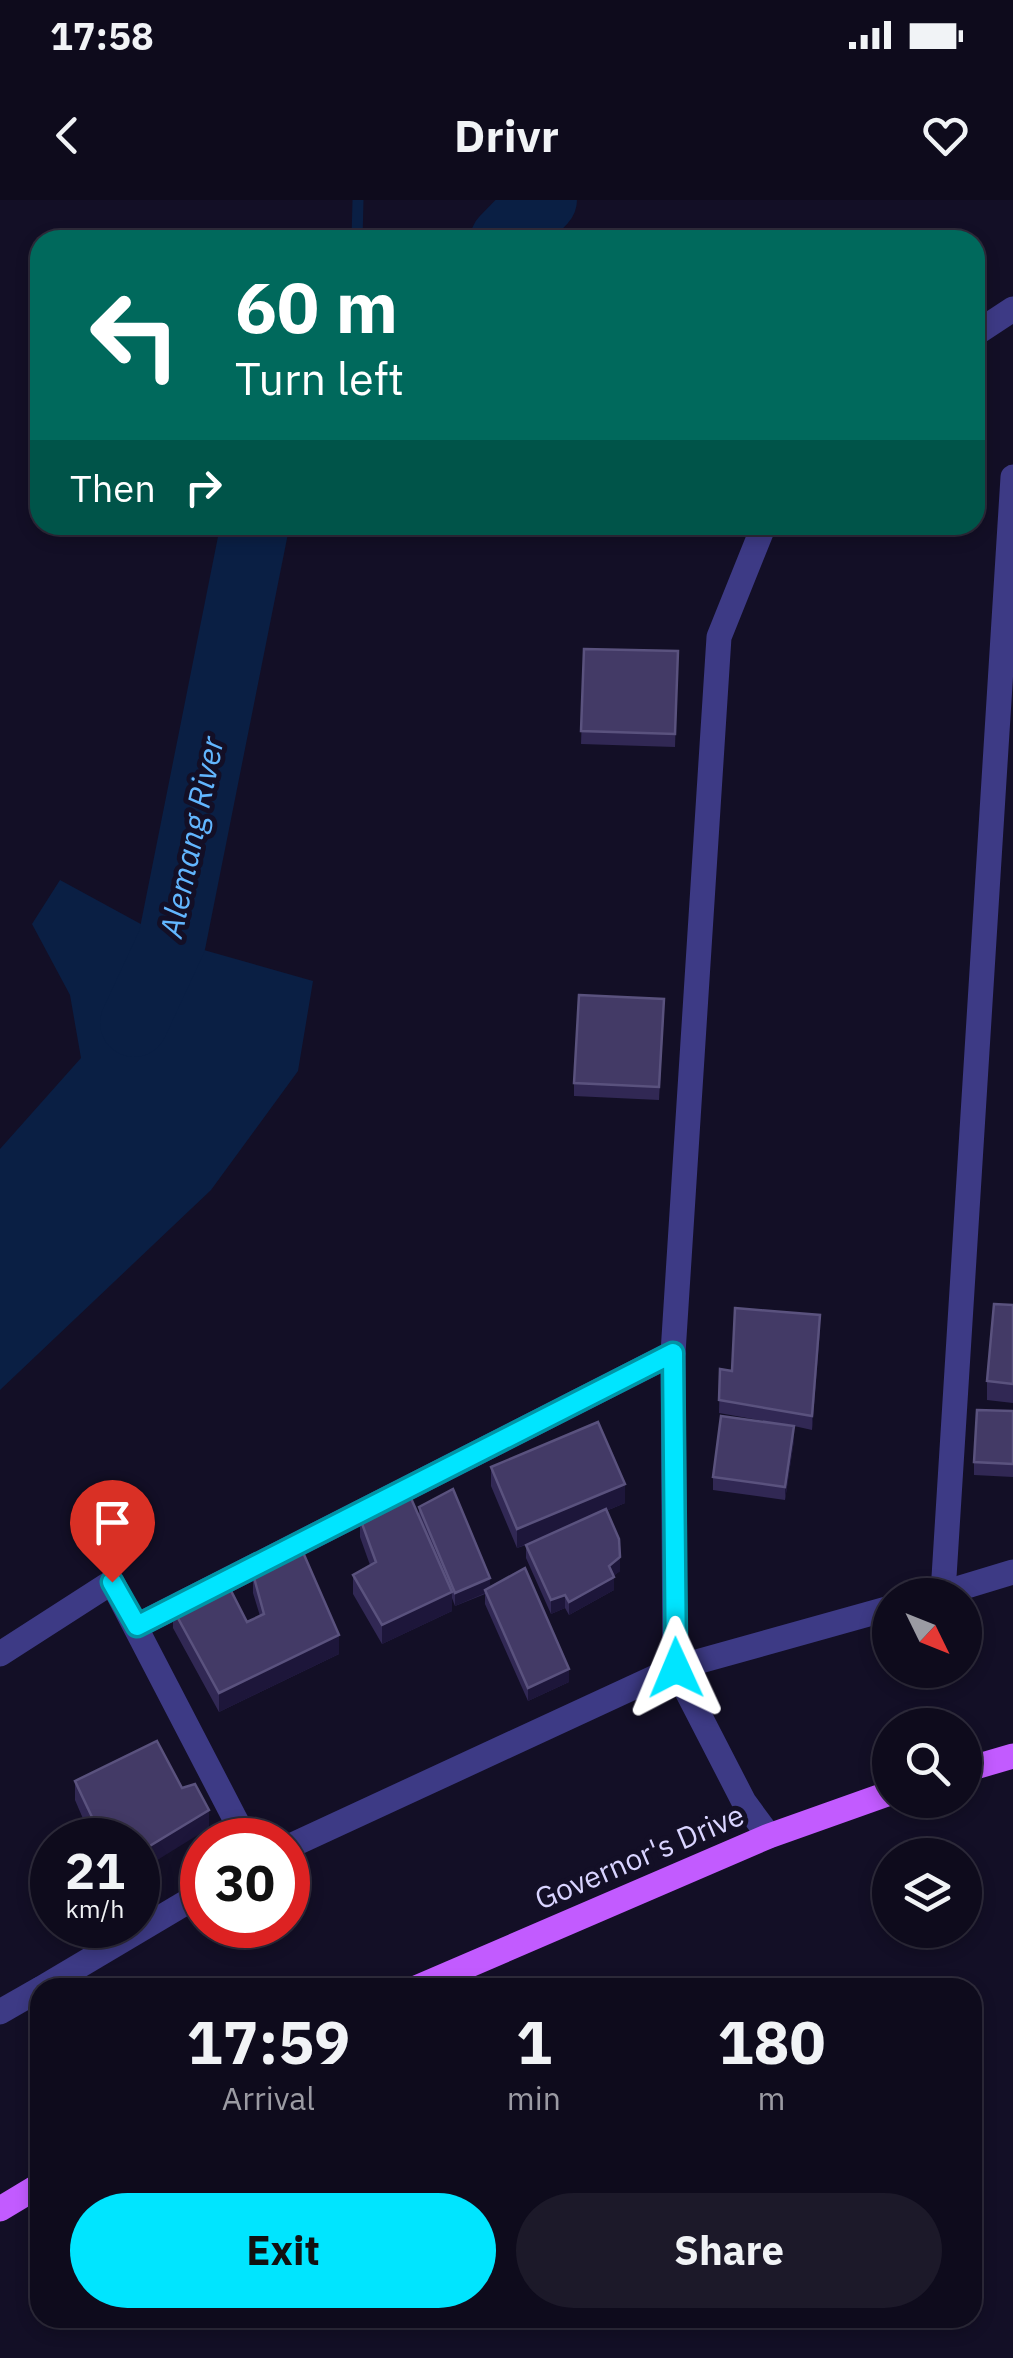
<!DOCTYPE html>
<style>
:root{--surface:#0e0b1c;--page:#1c1929;--text:#f1f3f6;--muted:#9b9ba3;--line:#2e2b3b;--accent:#00e5ff}
body{margin:0;font-family:"IBM Plex Sans",sans-serif;background:var(--page);color:var(--text);height:100vh;display:flex;flex-direction:column;font-size:38px;white-space:nowrap}
*{box-sizing:border-box;margin:0}
p{font-size:32px;color:var(--muted)}
.icon{flex:none;width:55px;height:55px;fill:none;stroke:currentColor;stroke-width:2;stroke-linecap:round;stroke-linejoin:round}
.map{position:relative;flex:1;overflow:hidden}
.panel{position:absolute;left:30px;top:1778px;width:952px;height:350px;display:flex;flex-direction:column;background:var(--surface);border-radius:30px;box-shadow:0 5px 15px #0003,0 0 0 2px var(--line)}
.panel>*{flex:none}
.banner{position:absolute;left:30px;top:30px;width:955px;height:305px;border-radius:30px;box-shadow:0 5px 15px #0003,0 0 0 2px var(--line);background:#00695c;color:#fff;overflow:hidden}
.needle{width:65px;rotate:133deg}
.fabs{position:absolute;left:872px;top:1378px;display:grid;gap:20px}
.fabs a{display:grid;place-items:center;width:110px;height:110px;border-radius:50%;background:var(--surface);box-shadow:0 5px 15px #0003,0 0 0 2px var(--line);font-size:50px}
.speed{position:absolute;left:30px;top:1618px;display:flex;gap:20px;font-size:50px;font-weight:700;text-align:center}
.speed>*{display:grid;place-content:center;width:130px;height:130px;border-radius:50%;background:var(--surface);box-shadow:0 5px 15px #0003,0 0 0 2px var(--line);line-height:1}
.speed small{font-size:25px;font-weight:400}
.speed .limit{border:15px solid #d22;background:#fff;color:#111}
.pin{position:absolute;display:grid;place-items:center;width:85px;height:85px;color:#fff;margin:-102px -42px;border-radius:50% 50% 50% 0;rotate:-45deg;box-shadow:0 0 10px #0007}
.pin .icon{rotate:45deg}
.me{position:absolute;width:110px;margin:-55px;rotate:359deg;stroke-linejoin:round;filter:drop-shadow(0 0 8px #0008)}
.turn{display:flex;align-items:center;gap:35px;height:210px;padding:0 40px;font-size:45px}
.turn .icon{width:130px;height:130px;stroke-width:2.5}
.turn b{display:block;font-size:70px;line-height:85px}
.then{display:flex;align-items:center;height:95px;padding:0 40px;background:#0003;gap:20px;font-size:38px}
.eta{display:flex;justify-content:space-evenly;align-items:center;height:170px;text-align:center}
.eta b{font-size:60px;font-weight:700;line-height:70px}
.cta{display:flex;gap:20px;margin-top:auto;padding:20px 40px}
.cta a{flex:1;height:115px;border-radius:60px;background:var(--accent);color:#111;font-size:40px;font-weight:700;line-height:115px;text-align:center}
.cta a+a{background:var(--page);color:var(--text)}
.status{display:flex;justify-content:space-between;align-items:center;height:70px;padding:0 50px;background:var(--surface);direction:ltr}
.status svg{height:28px;fill:currentColor}
header{display:flex;justify-content:space-between;align-items:center;height:130px;padding:0 40px;background:var(--surface);font-size:45px;font-weight:700}
.map>svg:first-child{display:block}
.water{fill:#0a1f44}
.lines{fill:none;stroke-linecap:round;stroke-linejoin:round}
.stream{stroke:#0a1f44;stroke-width:11}
.river{stroke:#0a1f44;stroke-width:68}
.minor{stroke:#3d3a85;stroke-width:25}
.major{stroke:#c25bff;stroke-width:25}
.wall{fill:#312854}
.shaded-wall{fill:#1d163a}
.building{fill:#433a66;stroke:#5a527e;stroke-width:2.5}
.route-casing{stroke:#0095a6;stroke-width:25}
.route{stroke:#00e5ff;stroke-width:18}
.labels{text-anchor:middle;dominant-baseline:central;stroke-width:10;stroke-linejoin:round;paint-order:stroke}
.street-label{font-size:30px;fill:#d9d4ff;stroke:#130f26}
.water-label{font-size:32px;font-style:italic;fill:#62b6ff;stroke:#130f26}
</style>
<div class="status"><b>17:58</b><svg viewBox="0 0 49 12"><path d="M0 12V9h3v3zM5 12V6h3v6zM10 12V3h3v9zM15 12V0h3v12zM26 1h20v11H26zM47 4h2v5h-2z"/></svg></div>
<header><svg class="icon" aria-label="back" viewBox="0 0 24 24"><path d="M15 5l-7 7 7 7"/></svg>Drivr<svg class="icon" aria-label="heart" viewBox="0 0 24 24"><path d="M12 20l-8-8c-3-5 5-10 8-4 3-6 11-1 8 4z"/></svg></header>
<div class="map">
<svg width="1013" height="2158" viewBox="0 0 1013 2158">
<rect width="100%" height="100%" fill="#130f26"/>
<path class="water" d="M 60,680 L 172,741 L 313,781 L 298,871 L 211,990 L 0,1190 L 0,949 L 81,858 L 70,795 L 32,724 Z"/>
<g class="lines">
<path class="stream" d="M 357,40 L 358,0"/>
<g class="river">
<path d="M 504,40 L 543,0"/>
<path d="M 134,823 L 172,741 L 255,325"/>
</g>
<g class="minor">
<path d="M 975,134 L 1013,109"/>
<path d="M 764,325 L 719,437 L 673,1153 L 675,1468 L 890,1408"/>
<path d="M 943,1393 L 1013,277"/>
<path d="M 937,1395 L 1013,1372"/>
<path d="M 137,1426 L 673,1153"/>
<path d="M 0,1454 L 112,1382 L 246,1640"/>
<path d="M 288,1647 L 675,1468 L 744,1602 L 769,1636"/>
<path d="M 42,1788 L 202,1693"/>
<path d="M 0,1812 L 40,1789"/>
</g>
<g class="major">
<path d="M 965,1570 L 1013,1556"/>
<path d="M 416,1788 L 769,1636 L 890,1593"/>
<path d="M 0,2009 L 40,1985"/>
</g>
</g>
<g class="wall">
<path d="M 584,449 L 678,451 L 675,547 L 581,544 Z"/>
<path d="M 664,812 L 659,900 L 574,896 L 574,883 Z"/>
<path d="M 1013,1105 L 1013,1203 L 987,1200 L 987,1181 Z"/>
<path d="M 820,1129 L 812,1230 L 794,1226 L 794,1240 L 785,1300 L 713,1290 L 713,1277 L 792,1226 L 719,1213 L 720,1169 L 732,1171 Z"/>
<path d="M 1013,1211 L 1013,1277 L 974,1275 L 974,1262 Z"/>
<path d="M 491,1267 L 625,1303 L 606,1311 L 620,1371 L 613,1376 L 614,1390 L 569,1415 L 565,1408 L 551,1414 L 526,1358 L 526,1345 L 517,1348 L 491,1286 Z"/>
<path d="M 419,1307 L 490,1387 L 569,1482 L 528,1501 L 485,1404 L 485,1394 L 455,1406 L 452,1398 L 452,1411 L 382,1444 L 353,1394 L 353,1375 L 370,1365 L 360,1337 L 360,1318 L 419,1318 Z"/>
<path d="M 253,1374 L 339,1454 L 219,1512 L 173,1428 L 173,1409 L 247,1422 L 260,1416 L 253,1393 Z"/>
<path d="M 75,1581 L 182,1588 L 209,1628 L 138,1640 L 80,1640 L 80,1622 L 84,1621 L 75,1600 Z"/>
</g>
<g class="shaded-wall">
<path d="M 820,1115 L 820,1129 L 812,1230 L 812,1216 Z"/>
<path d="M 794,1226 L 794,1240 L 785,1300 L 785,1287 Z"/>
<path d="M 625,1284 L 625,1303 L 517,1348 L 517,1329 Z"/>
<path d="M 620,1357 L 620,1371 L 609,1380 L 609,1366 Z"/>
<path d="M 614,1377 L 614,1390 L 569,1415 L 569,1402 Z"/>
<path d="M 490,1378 L 490,1391 L 455,1406 L 455,1393 Z"/>
<path d="M 452,1392 L 452,1411 L 382,1444 L 382,1425 Z"/>
<path d="M 565,1395 L 565,1408 L 551,1414 L 551,1400 Z"/>
<path d="M 339,1435 L 339,1454 L 219,1512 L 219,1493 Z"/>
<path d="M 569,1469 L 569,1482 L 528,1501 L 528,1488 Z"/>
<path d="M 209,1610 L 209,1628 L 138,1672 L 138,1653 Z"/>
</g>
<g class="building">
<path d="M 584,449 L 678,451 L 675,534 L 581,531 Z"/>
<path d="M 579,795 L 664,799 L 659,887 L 574,883 Z"/>
<path d="M 994,1104 L 1013,1105 L 1013,1184 L 987,1181 Z"/>
<path d="M 735,1108 L 820,1115 L 812,1216 L 719,1200 L 720,1169 L 732,1171 Z"/>
<path d="M 977,1210 L 1013,1211 L 1013,1264 L 974,1262 Z"/>
<path d="M 721,1216 L 794,1226 L 785,1287 L 713,1277 Z"/>
<path d="M 598,1222 L 625,1284 L 517,1329 L 491,1267 Z"/>
<path d="M 453,1289 L 490,1378 L 455,1393 L 419,1307 Z"/>
<path d="M 410,1296 L 452,1392 L 382,1425 L 353,1375 L 376,1362 L 360,1318 Z"/>
<path d="M 606,1309 L 619,1339 L 620,1357 L 609,1366 L 614,1377 L 569,1402 L 565,1395 L 551,1400 L 526,1345 Z"/>
<path d="M 302,1350 L 339,1435 L 219,1493 L 173,1409 L 227,1383 L 247,1422 L 264,1414 L 253,1374 Z"/>
<path d="M 525,1368 L 569,1469 L 528,1488 L 485,1390 Z"/>
<path d="M 157,1541 L 182,1588 L 195,1584 L 209,1610 L 138,1653 L 138,1640 L 89,1640 L 80,1622 L 92,1617 L 75,1581 Z"/>
</g>
<g class="lines">
<defs>
<path id="route" d="M 112,1382 L 137,1426 L 673,1153 L 676,1468"/>
</defs>
<use href="#route" class="route-casing"/>
<use href="#route" class="route"/>
</g>
<g class="labels">
<g class="street-label">
<text transform="translate(639 1656) rotate(-23)">Governor's Drive</text>
</g>
<g class="water-label">
<text transform="translate(191 637) rotate(-78)">Alemang River</text>
</g>
</g>
</svg>
<div class="fabs">
<a><svg class="needle" viewBox="-14 -14 28 28"><path d="M0-13l5 13h-10z" fill="#e53935"/><path d="M0 13l5-13h-10z" fill="#9b9ba3"/></svg></a>
<a><svg class="icon" aria-label="search" viewBox="0 0 24 24"><circle cx="10" cy="10" r="6"/><path d="M15 15l6 6"/></svg></a>
<a><svg class="icon" aria-label="layers" viewBox="0 0 24 24"><path d="M12 4l9 5-9 5-9-5zM3 14l9 5 9-5"/></svg></a>
</div>
<div class="speed"><div>21<small>km/h</small></div><div class="limit">30</div></div>
<div class="pin" style="left:112px;top:1382px;background:#d93025"><svg class="icon" aria-label="arrive" viewBox="0 0 24 24"><path d="M6 21V4h12l-3 4 3 4H6"/></svg></div>
<svg class="me" style="left:676px;top:1468px" viewBox="-20 -20 40 40"><path d="M0-17L14 15 0 8-14 15z" fill="#00e5ff" stroke="#fff" stroke-width="4"/></svg>
<div class="banner">
<div class="turn"><svg class="icon" aria-label="left" viewBox="0 0 24 24"><path d="M17 20v-9H6M10 6l-5 5 5 5"/></svg><div><b>60 m</b>Turn left</div></div>
<div class="then">Then<svg class="icon" aria-label="right" viewBox="0 0 24 24"><path d="M7 20v-9h11M14 6l5 5-5 5"/></svg></div>
</div>
<section class="panel">
<div class="eta">
<div><b>17:59</b><p>Arrival</p></div>
<div><b>1</b><p>min</p></div>
<div><b>180</b><p>m</p></div>
</div>
<div class="cta"><a>Exit</a><a>Share</a></div>
</section>
</div>
